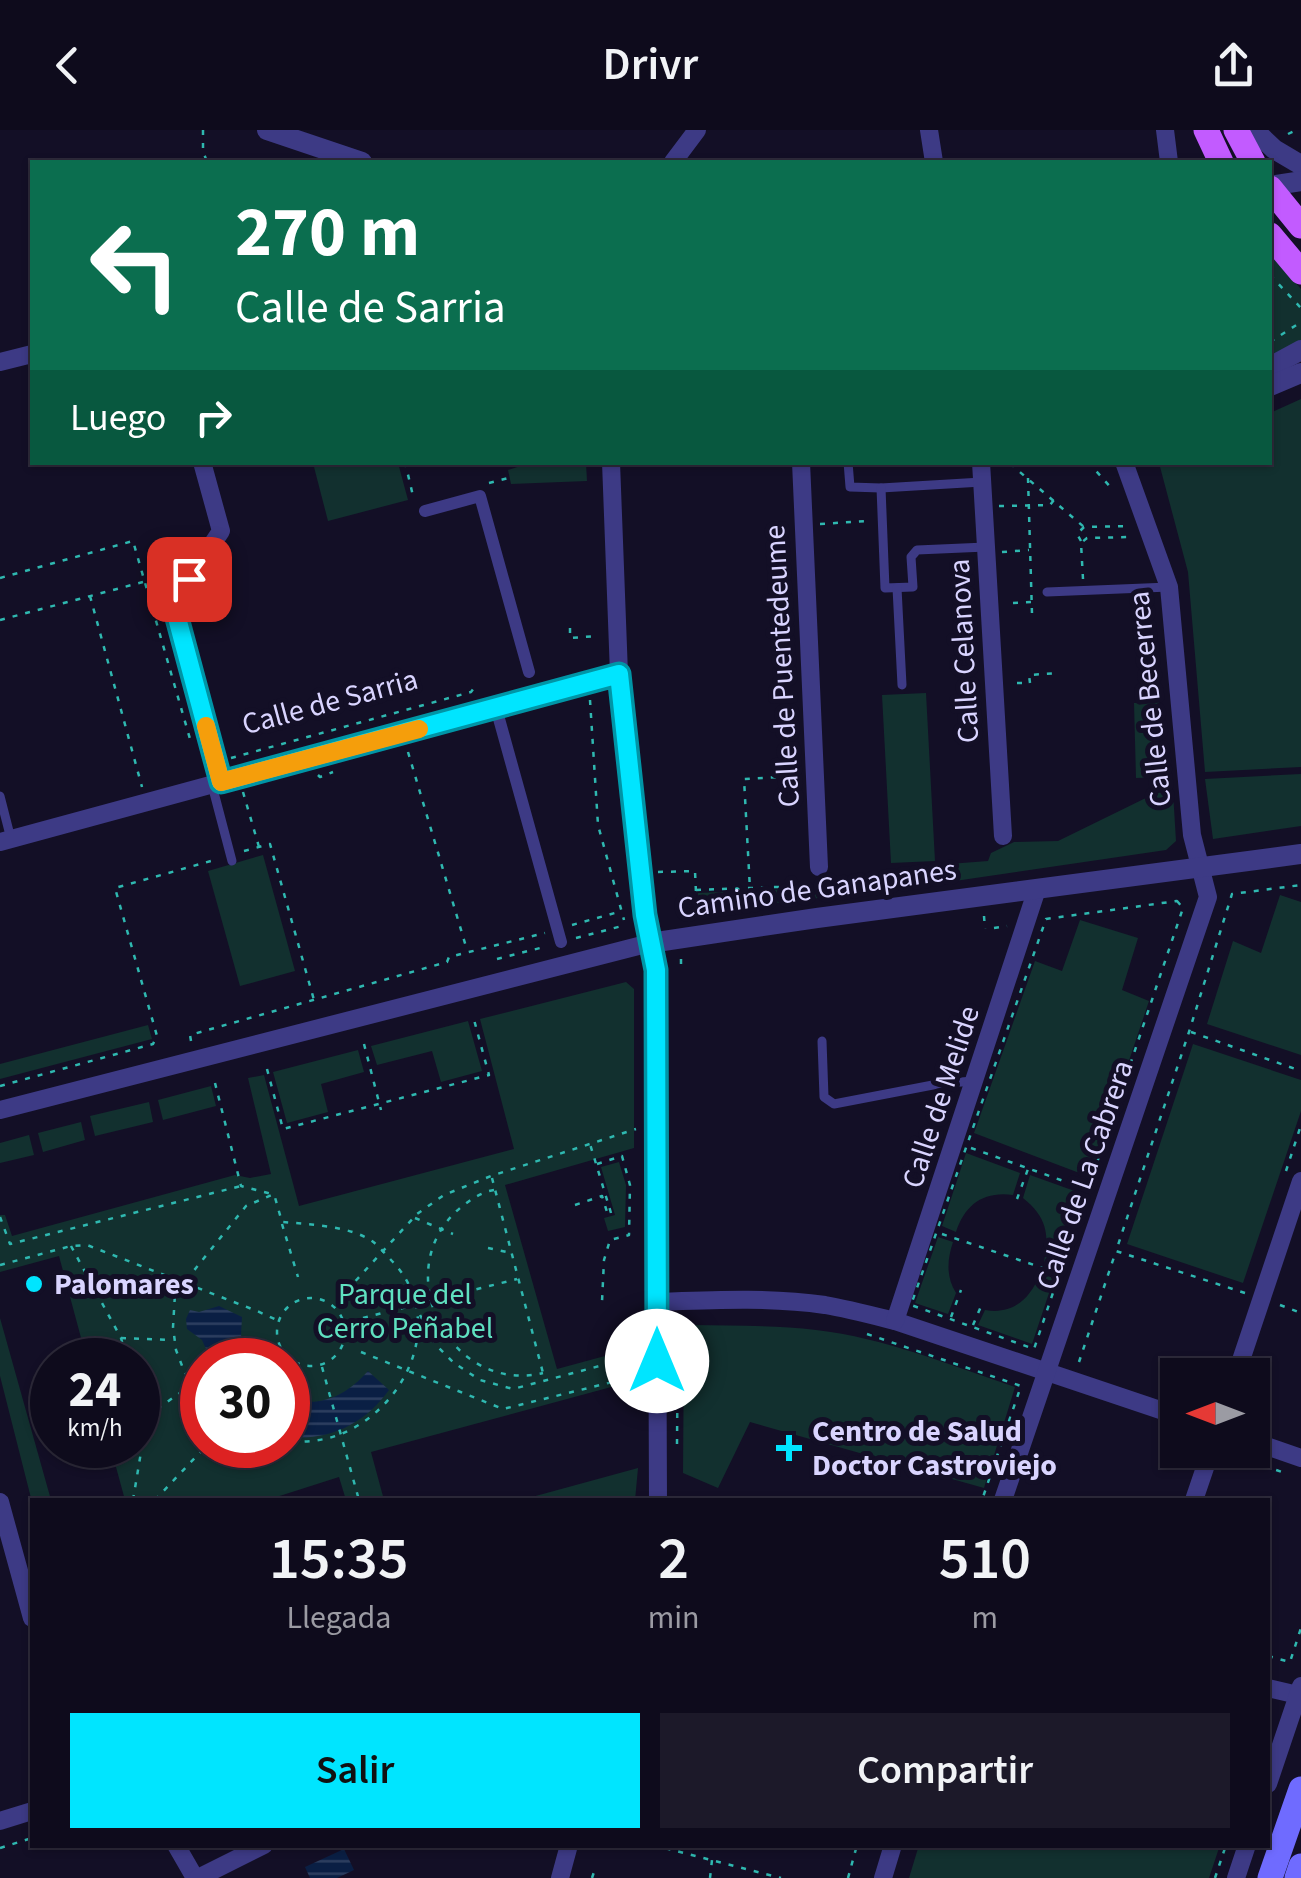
<!DOCTYPE html>
<html lang="es">
<meta charset="utf-8">
<style>
:root{--surface:#0e0b1c;--page:#1c1929;--text:#f1f3f6;--muted:#9b9ba3;--line:#2e2b3b;--accent:#00e5ff}
body{margin:0;font-family:"Source Sans 3",sans-serif;background:var(--page);color:var(--text);height:100vh;display:flex;flex-direction:column;font-size:38px;white-space:nowrap}
*{box-sizing:border-box;margin:0}
p{font-size:32px;color:var(--muted)}
.icon{flex:none;width:55px;height:55px;fill:none;stroke:currentColor;stroke-width:2;stroke-linecap:round;stroke-linejoin:round}
.map{position:relative;flex:1;overflow:hidden}
.side{position:absolute;left:30px;top:1368px;width:1240px;height:350px;display:flex;flex-direction:column;background:var(--surface);border-radius:0px;box-shadow:0 2px 8px #0004,0 0 0 2px var(--line)}
.side>*{flex:none}
.hud{position:absolute;left:30px;top:30px;width:1242px;height:305px;border-radius:0px;box-shadow:0 2px 8px #0004,0 0 0 2px var(--line);background:#0b6e4f;color:#fff;overflow:hidden}
.needle{width:65px;rotate:270deg}
.tools{position:absolute;left:1160px;top:1228px;display:grid;gap:20px}
.tools a{display:grid;place-items:center;width:110px;height:110px;border-radius:0px;background:var(--surface);box-shadow:0 2px 8px #0004,0 0 0 2px var(--line);font-size:50px}
.speed{position:absolute;left:30px;top:1208px;display:flex;gap:20px;font-size:50px;font-weight:700;text-align:center}
.speed>*{display:grid;place-content:center;width:130px;height:130px;border-radius:50%;background:var(--surface);box-shadow:0 2px 8px #0004,0 0 0 2px var(--line);line-height:1}
.speed small{font-size:25px;font-weight:400}
.speed .limit{border:15px solid #d22;background:#fff;color:#111}
.pin{position:absolute;display:grid;place-items:center;width:85px;height:85px;color:#fff;margin:-42px;border-radius:20px;box-shadow:0 5px 15px #0006}
.me{position:absolute;width:110px;margin:-55px;rotate:0deg;stroke-linejoin:round;filter:drop-shadow(0 0 8px #0008)}
.turn{display:flex;align-items:center;gap:35px;height:210px;padding:0 40px;font-size:45px}
.turn .icon{width:130px;height:130px;stroke-width:2.5}
.turn b{display:block;font-size:70px;line-height:85px}
.then{display:flex;align-items:center;height:95px;padding:0 40px;background:#0003;gap:20px;font-size:38px}
.eta{display:flex;justify-content:space-evenly;align-items:center;height:170px;text-align:center}
.eta b{font-size:60px;font-weight:600;line-height:70px}
.button{display:flex;gap:20px;margin-top:auto;padding:20px 40px}
.button a{flex:1;height:115px;border-radius:0px;background:var(--accent);color:#111;font-size:40px;font-weight:600;line-height:115px;text-align:center}
.button a+a{background:var(--page);color:var(--text)}
header{display:flex;justify-content:space-between;align-items:center;height:130px;padding:0 40px;background:var(--surface);font-size:45px;font-weight:600}
.map>svg:first-child{display:block}
.green{fill:#12302f;fill-rule:evenodd}
.water{fill:url(#water-rules)}
.lines{fill:none;stroke-linecap:round;stroke-linejoin:round}
.path{stroke:#2fb8b0;stroke-width:2.5;stroke-dasharray:5 8;stroke-linecap:butt}
.service{stroke:#3d3a85;stroke-width:9}
.pedestrian{stroke:#3d3a85;stroke-width:12}
.minor{stroke:#3d3a85;stroke-width:18}
.tertiary{stroke:#3d3a85;stroke-width:20}
.secondary{stroke:#6f6bff;stroke-width:25}
.primary{stroke:#c25bff;stroke-width:25}
.route-casing{stroke:#0095a6;stroke-width:25}
.route{stroke:#00e5ff;stroke-width:18}
.slow{stroke:#f59e0b;stroke-width:18}
.poi-dot{fill:#00e5ff;stroke:#130f26;stroke-width:4}
.labels{text-anchor:middle;dominant-baseline:central;stroke-width:10;stroke-linejoin:round;paint-order:stroke}
.street-label{font-size:30px;fill:#d9d4ff;stroke:#130f26}
.poi-label{font-size:30px;font-weight:bold;fill:#d9d4ff;stroke:#130f26;text-anchor:start}
.park-label{font-size:30px;fill:#5fe0c0;stroke:#130f26}
</style>
<header><svg class="icon" aria-label="back" viewBox="0 0 24 24"><path d="M15 5l-7 7 7 7"/></svg>Drivr<svg class="icon" aria-label="share" viewBox="0 0 24 24"><path d="M12 15V3M7 8l5-5 5 5M5 13v7h14v-7"/></svg></header>
<div class="map">
<svg width="1301" height="1748" viewBox="0 0 1301 1748">
<defs>
<pattern id="water-rules" width="6" height="5" patternUnits="userSpaceOnUse" patternTransform="scale(2.5)"><rect width="6" height="5" fill="#0a1f44"/><path d="M0 2.5h6" fill="none" stroke="#2d3f60"/></pattern>
</defs>
<rect width="100%" height="100%" fill="#130f26"/>
<g class="green">
<path d="M 1270,123 L 1301,159 L 1301,210 L 1270,228 Z"/>
<path d="M 1301,269 L 1301,637 L 1205,642 L 1188,442 L 1159,333 L 1270,332 L 1270,283 Z"/>
<path d="M 533,332 L 586,333 L 587,351 L 511,354 L 508,340 Z"/>
<path d="M 313,333 L 398,333 L 408,370 L 328,391 Z"/>
<path d="M 926,563 L 935,731 L 891,733 L 882,565 Z"/>
<path d="M 1159,572 L 1161,647 L 1136,648 L 1134,573 Z"/>
<path d="M 1301,644 L 1301,696 L 1213,709 L 1205,649 Z"/>
<path d="M 1173,662 L 1176,711 L 1166,720 L 948,752 L 754,776 L 753,761 L 848,756 L 948,746 L 949,734 L 988,731 L 991,723 L 1014,712 L 1058,711 L 1156,663 Z"/>
<path d="M 263,725 L 295,841 L 240,856 L 208,741 Z"/>
<path d="M 747,761 L 748,778 L 699,782 L 698,763 Z"/>
<path d="M 1280,765 L 1301,772 L 1301,925 L 1207,894 L 1233,811 L 1261,823 Z"/>
<path d="M 1080,790 L 1138,808 L 1122,860 L 1149,871 L 1090,1047 L 974,1003 L 1035,831 L 1062,841 Z"/>
<path d="M 626,852 L 634,859 L 634,1018 L 505,1055 L 557,1239 L 616,1223 L 626,1253 L 371,1322 L 384,1370 L 346,1370 L 339,1347 L 267,1370 L 125,1370 L 110,1315 L 138,1315 L 138,1230 L 87,1230 L 59,1126 L 0,1142 L 0,1085 L 5,1085 L 12,1106 L 235,1045 L 250,1048 L 271,1044 L 248,948 L 264,945 L 299,1076 L 514,1019 L 480,889 ZM 202,1230 L 288,1230 L 288,1315 L 202,1315 Z"/>
<path d="M 468,891 L 482,941 L 441,952 L 432,921 L 377,935 L 371,916 Z"/>
<path d="M 148,895 L 152,909 L 0,949 L 0,934 Z"/>
<path d="M 1193,914 L 1301,950 L 1301,981 L 1243,1153 L 1127,1114 Z"/>
<path d="M 358,920 L 364,942 L 321,954 L 328,982 L 287,993 L 273,942 Z"/>
<path d="M 211,956 L 216,976 L 163,990 L 158,970 Z"/>
<path d="M 149,972 L 153,992 L 95,1006 L 90,986 Z"/>
<path d="M 81,992 L 85,1010 L 43,1022 L 38,1003 Z"/>
<path d="M 29,1005 L 34,1025 L 0,1033 L 0,1013 Z"/>
<path d="M 966,1023 L 1020,1043 L 1013,1065 C 983,1061 965,1075 956,1102 L 942,1096 Z"/>
<path d="M 619,1032 L 626,1055 L 625,1097 L 608,1101 L 604,1088 L 615,1085 L 601,1037 Z"/>
<path d="M 1030,1045 L 1083,1064 L 1058,1138 L 1044,1132 C 1050,1104 1046,1086 1023,1068 Z"/>
<path d="M 938,1107 L 953,1112 C 947,1130 946,1147 956,1163 L 948,1184 L 915,1173 Z"/>
<path d="M 1040,1144 L 1054,1148 L 1032,1214 L 978,1195 L 985,1180 C 1013,1185 1030,1169 1040,1144 Z"/>
<path d="M 0,1188 L 51,1370 L 32,1370 L 32,1372 L 0,1246 Z"/>
<path d="M 692,1195 C 733,1196 775,1195 816,1200 C 885,1208 950,1235 1015,1257 L 984,1358 L 750,1292 L 718,1358 L 683,1343 L 684,1207 Z"/>
<path d="M 638,1338 L 635,1370 L 521,1370 Z"/>
<path d="M 919,1715 L 1220,1715 L 1209,1748 L 909,1748 Z"/>
</g>
<g class="water">
<path d="M 219,1176 L 242,1187 L 241,1205 L 246,1230 L 211,1230 L 202,1210 L 187,1199 L 186,1189 L 190,1180 L 199,1182 Z"/>
<path d="M 368,1241 L 389,1260 C 365,1294 329,1311 288,1307 L 288,1268 C 320,1279 347,1265 368,1241 Z"/>
<path d="M 344,1719 L 354,1740 L 337,1748 L 310,1748 L 305,1737 Z"/>
</g>
<g class="lines">
<g class="path">
<path d="M 203,0 L 203,21 L 207,32"/>
<path d="M 1288,4 L 1296,0"/>
<path d="M 286,32 L 287,29"/>
<path d="M 1270,145 L 1301,178"/>
<path d="M 1270,212 L 1301,192"/>
<path d="M 405,332 L 414,370"/>
<path d="M 1013,332 L 1014,337 L 1084,397"/>
<path d="M 1088,332 L 1114,361"/>
<path d="M 1028,348 L 1032,484"/>
<path d="M 489,353 L 508,348"/>
<path d="M 999,376 L 1050,375 L 1058,365"/>
<path d="M 820,394 L 867,391"/>
<path d="M 1081,411 L 1077,404 L 1084,397 L 1129,396"/>
<path d="M 1002,422 L 1029,420"/>
<path d="M 0,448 L 133,411 L 190,609"/>
<path d="M 1083,449 L 1081,413 L 1087,408 L 1130,407"/>
<path d="M 90,466 L 142,657"/>
<path d="M 1013,473 L 1031,472"/>
<path d="M 197,488 L 227,480"/>
<path d="M 0,490 L 143,452"/>
<path d="M 570,498 L 570,508 L 597,506"/>
<path d="M 1017,553 L 1030,553 L 1029,545 L 1059,543"/>
<path d="M 590,570 L 598,695 L 624,790"/>
<path d="M 408,622 L 467,820"/>
<path d="M 231,628 L 471,562 L 474,558"/>
<path d="M 318,645 L 320,647 L 333,642"/>
<path d="M 243,662 L 259,717"/>
<path d="M 244,721 L 270,714 L 314,870"/>
<path d="M 658,742 L 695,741 L 697,785"/>
<path d="M 696,760 L 804,756"/>
<path d="M 1177,771 L 1183,778 L 1034,1219 L 911,1175 L 1046,789 Z"/>
<path d="M 751,778 L 744,649 L 797,646"/>
<path d="M 984,786 L 985,799"/>
<path d="M 572,795 L 622,781"/>
<path d="M 994,798 L 1007,796"/>
<path d="M 576,808 L 622,796 L 623,792"/>
<path d="M 497,829 L 544,817"/>
<path d="M 681,829 L 681,838"/>
<path d="M 1191,902 L 1301,941"/>
<path d="M 191,911 L 190,905 L 447,832 L 449,827 L 545,803"/>
<path d="M 364,914 L 381,980"/>
<path d="M 267,939 L 283,999 L 489,945 L 473,886"/>
<path d="M 215,953 L 241,1056 L 272,1064"/>
<path d="M 0,956 L 153,914 L 157,906 L 115,758 L 218,729"/>
<path d="M 971,1018 L 1086,1059"/>
<path d="M 597,1034 L 622,1026 L 630,1055 L 629,1105 L 610,1110 L 604,1130 L 602,1172"/>
<path d="M 1286,1041 L 1301,995"/>
<path d="M 492,1048 L 543,1243"/>
<path d="M 494,1060 C 481,1062 470,1070 460,1078 C 387,1140 449,1265 543,1243"/>
<path d="M 1017,1069 L 1028,1039"/>
<path d="M 575,1075 L 602,1066 L 608,1085 L 611,1083 L 590,1014"/>
<path d="M 0,1087 L 10,1114 L 241,1056"/>
<path d="M 415,1088 L 453,1104"/>
<path d="M 282,1094 L 298,1147"/>
<path d="M 942,1104 L 1058,1143"/>
<path d="M 71,1116 L 121,1208 L 127,1230"/>
<path d="M 488,1118 L 511,1123"/>
<path d="M 0,1135 L 71,1116 L 87,1115 L 257,1181 L 279,1191"/>
<path d="M 346,1159 L 349,1158 L 417,1084 L 444,1065 L 491,1046 L 636,999"/>
<path d="M 1245,1163 L 1116,1121 L 1189,902 L 1232,764 L 1301,755"/>
<circle cx="311" cy="1202" r="34"/>
<path d="M 1280,1175 L 1301,1183"/>
<path d="M 420,1185 L 437,1216 L 454,1233 L 480,1250 L 513,1259 L 641,1225"/>
<path d="M 951,1187 L 961,1160"/>
<path d="M 363,1188 L 517,1149"/>
<path d="M 973,1195 L 982,1174"/>
<path d="M 867,1204 L 1021,1256 L 982,1370"/>
<path d="M 121,1208 L 172,1210"/>
<path d="M 361,1222 L 503,1279 L 641,1245"/>
<path d="M 1079,1232 L 1116,1121"/>
<path d="M 322,1237 L 359,1370"/>
<path d="M 138,1268 L 143,1289 L 191,1255"/>
<path d="M 202,1269 L 184,1241 L 176,1220 L 173,1197 L 175,1164 L 246,1076 L 274,1064 L 282,1092 C 308,1094 350,1096 372,1111 C 380,1117 387,1126 394,1133 C 446,1191 407,1277 341,1304 C 324,1311 305,1312 288,1312"/>
<path d="M 677,1314 L 678,1190 L 680,1190"/>
<path d="M 1227,1323 L 1285,1343"/>
<path d="M 133,1370 L 147,1286"/>
<path d="M 155,1370 L 207,1315"/>
<path d="M 1268,1526 L 1290,1532 L 1301,1498"/>
<path d="M 1268,1581 L 1268,1593"/>
<path d="M 653,1715 L 781,1748"/>
<path d="M 0,1718 L 32,1708"/>
<path d="M 592,1748 L 596,1736"/>
<path d="M 710,1748 L 712,1730"/>
<path d="M 848,1748 L 857,1715"/>
<path d="M 1215,1748 L 1226,1715"/>
</g>
<g class="service">
<path d="M 848,332 L 850,357 L 881,358 L 982,352"/>
<path d="M 881,358 L 885,458 L 913,457 L 911,427 L 917,420 L 986,417"/>
<path d="M 897,458 L 902,555"/>
<path d="M 1047,462 L 1169,457"/>
<path d="M 212,655 L 232,731"/>
<path d="M 0,666 L 11,709"/>
<path d="M 822,911 L 824,967 L 834,974 L 938,954 L 973,951"/>
</g>
<g class="pedestrian">
<path d="M 425,381 L 480,366 L 529,542"/>
<path d="M 496,578 L 561,812"/>
</g>
<g class="minor">
<path d="M 929,0 L 934,32"/>
<path d="M 1165,0 L 1169,32"/>
<path d="M 673,32 L 697,0"/>
<path d="M 0,232 L 32,224"/>
<path d="M 202,332 L 221,401 L 173,473 L 221,652"/>
<path d="M 611,332 L 619,544 L 645,785 L 656,840 L 658,1370"/>
<path d="M 801,332 L 819,737"/>
<path d="M 981,332 L 1003,706"/>
<path d="M 0,712 L 619,544"/>
<path d="M 0,980 L 650,813"/>
<path d="M 657,1172 C 713,1170 769,1167 825,1175 C 848,1179 871,1185 895,1191 L 1178,1286"/>
<path d="M 895,1191 L 1037,759"/>
<path d="M 1236,1245 L 1301,1051"/>
<path d="M 1252,1311 L 1301,1328"/>
<path d="M 1003,1370 L 1208,767 L 1192,705 L 1169,457 L 1124,332"/>
<path d="M 1194,1370 L 1211,1320"/>
<path d="M 0,1372 L 32,1488"/>
<path d="M 1268,1558 L 1298,1565"/>
<path d="M 1268,1654 L 1301,1556"/>
<path d="M 0,1691 L 32,1681"/>
<path d="M 176,1715 L 195,1748"/>
<path d="M 198,1748 L 264,1715"/>
<path d="M 560,1748 L 569,1715"/>
<path d="M 883,1748 L 893,1715"/>
<path d="M 1236,1748 L 1247,1715"/>
</g>
<g class="tertiary">
<path d="M 267,0 L 362,32"/>
<path d="M 1254,0 L 1274,19 L 1301,35"/>
<path d="M 1270,56 L 1301,51"/>
<path d="M 1270,237 L 1301,220"/>
<path d="M 1270,256 L 1301,243"/>
<path d="M 650,813 L 817,788 L 1301,724"/>
</g>
<g class="secondary">
<path d="M 1270,1748 L 1301,1659"/>
<path d="M 1297,1748 L 1301,1736"/>
</g>
<g class="primary">
<path d="M 1206,0 L 1221,32"/>
<path d="M 1236,0 L 1253,32"/>
<path d="M 1270,58 L 1301,96"/>
<path d="M 1270,105 L 1301,142"/>
</g>
</g>
<g class="lines">
<defs>
<path id="route" d="M 189,449 L 173,473 L 221,652 L 619,544 L 645,785 L 656,840 L 657,1231"/>
</defs>
<use href="#route" class="route-casing"/>
<use href="#route" class="route"/>
<path class="slow" d="M 206,596 L 221,652 L 419,599"/>
</g>
<g class="poi-dot">
<circle cx="34" cy="1154" r="10"/>
<path d="M784 1303h10v10h10v10h-10v10h-10v-10h-10v-10h10z"/>
</g>
<g class="labels">
<g class="street-label">
<text transform="translate(964 521) rotate(-93)">Calle Celanova</text>
<text transform="translate(782 536) rotate(-93)">Calle de Puentedeume</text>
<text transform="translate(1150 569) rotate(-96)">Calle de Becerrea</text>
<text transform="translate(330 572) rotate(-15)">Calle de Sarria</text>
<text transform="translate(817 759) rotate(-8)">Camino de Ganapanes</text>
<text transform="translate(941 967) rotate(-72)">Calle de Melide</text>
<text transform="translate(1085 1045) rotate(-71)">Calle de La Cabrera</text>
</g>
<g class="poi-label">
<text x="54" y="1154">Palomares</text>
<text x="812" y="1301">Centro de Salud<tspan x="812" dy="34">Doctor Castroviejo</tspan></text>
</g>
<g class="park-label">
<text x="405" y="1164">Parque del<tspan x="405" dy="34">Cerro Peñabel</tspan></text>
</g>
</g>
</svg>
<div class="tools">
<a><svg class="needle" viewBox="-14 -14 28 28"><path d="M0-13l5 13h-10z" fill="#e53935"/><path d="M0 13l5-13h-10z" fill="#9b9ba3"/></svg></a>
</div>
<div class="speed"><div>24<small>km/h</small></div><div class="limit">30</div></div>
<div class="pin" style="left:189px;top:449px;background:#d93025"><svg class="icon" aria-label="arrive" viewBox="0 0 24 24"><path d="M6 21V4h12l-3 4 3 4H6"/></svg></div>
<svg class="me" style="left:657px;top:1231px" viewBox="-20 -20 40 40"><circle r="19" fill="#fff"/><path d="M0-13L10 11 0 6-10 11z" fill="#00e5ff"/></svg>
<div class="hud">
<div class="turn"><svg class="icon" aria-label="left" viewBox="0 0 24 24"><path d="M17 20v-9H6M10 6l-5 5 5 5"/></svg><div><b>270 m</b>Calle de Sarria</div></div>
<div class="then">Luego<svg class="icon" aria-label="right" viewBox="0 0 24 24"><path d="M7 20v-9h11M14 6l5 5-5 5"/></svg></div>
</div>
<section class="side">
<div class="eta">
<div><b>15:35</b><p>Llegada</p></div>
<div><b>2</b><p>min</p></div>
<div><b>510</b><p>m</p></div>
</div>
<div class="button"><a>Salir</a><a>Compartir</a></div>
</section>
</div>
